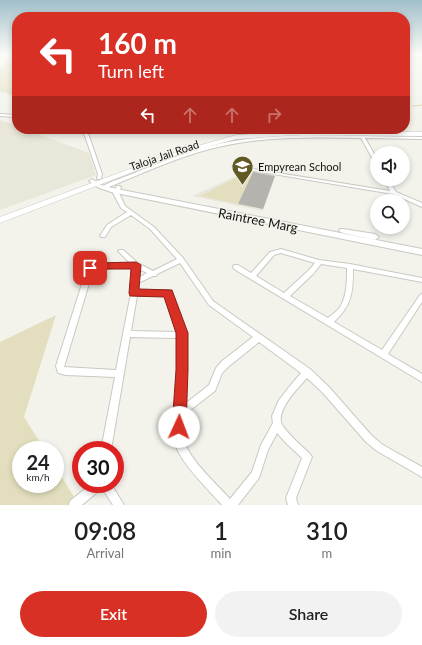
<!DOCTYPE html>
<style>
:root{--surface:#fff;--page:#f2f2f2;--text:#202124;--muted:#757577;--accent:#d93025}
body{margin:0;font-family:Lato,sans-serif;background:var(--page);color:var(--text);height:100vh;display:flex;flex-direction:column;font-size:15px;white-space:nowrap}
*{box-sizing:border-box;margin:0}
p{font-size:13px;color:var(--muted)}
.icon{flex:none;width:22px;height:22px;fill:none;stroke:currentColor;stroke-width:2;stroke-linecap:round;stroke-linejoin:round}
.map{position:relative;height:505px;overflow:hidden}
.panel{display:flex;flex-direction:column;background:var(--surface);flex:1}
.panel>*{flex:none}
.banner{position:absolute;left:12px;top:12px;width:398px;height:122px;border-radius:16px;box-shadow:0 2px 6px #0003;background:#d93025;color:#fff;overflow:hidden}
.controls{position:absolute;left:370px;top:146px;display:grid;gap:8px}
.controls a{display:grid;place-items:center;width:40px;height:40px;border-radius:50%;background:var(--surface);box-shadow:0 2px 6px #0003;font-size:20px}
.speed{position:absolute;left:12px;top:441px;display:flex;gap:8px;font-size:20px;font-weight:700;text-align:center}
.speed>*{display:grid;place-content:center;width:52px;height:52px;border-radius:50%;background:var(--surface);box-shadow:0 2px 6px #0003;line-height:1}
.speed small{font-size:10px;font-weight:400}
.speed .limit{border:6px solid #d22;background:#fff;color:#111}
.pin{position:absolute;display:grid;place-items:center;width:34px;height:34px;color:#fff;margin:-17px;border-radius:8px;box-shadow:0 2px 6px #0006}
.me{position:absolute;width:44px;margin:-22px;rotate:2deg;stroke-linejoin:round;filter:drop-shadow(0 0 3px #0008)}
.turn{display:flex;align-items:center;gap:14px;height:84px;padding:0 20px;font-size:18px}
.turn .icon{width:52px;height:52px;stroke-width:2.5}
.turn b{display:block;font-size:28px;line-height:34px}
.lanes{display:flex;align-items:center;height:38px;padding:0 20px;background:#0003;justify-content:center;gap:20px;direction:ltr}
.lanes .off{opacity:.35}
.eta{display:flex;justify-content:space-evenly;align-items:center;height:68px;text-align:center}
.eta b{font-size:24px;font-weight:600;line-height:28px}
.cta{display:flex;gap:8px;margin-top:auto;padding:8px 20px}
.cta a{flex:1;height:46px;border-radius:24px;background:var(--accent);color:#fff;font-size:16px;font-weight:600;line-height:46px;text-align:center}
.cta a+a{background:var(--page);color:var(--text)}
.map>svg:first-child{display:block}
.built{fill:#e9e7d9}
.green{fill:#e3dfbe}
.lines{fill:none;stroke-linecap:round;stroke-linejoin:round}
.stream{stroke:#d6cf9c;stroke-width:1}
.building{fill:#b4b3ad}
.minor-casing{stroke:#c9c8c2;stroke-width:2}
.secondary-casing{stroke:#c9c8c2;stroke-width:2}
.primary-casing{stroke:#c9c8c2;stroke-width:1}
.minor{fill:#fff;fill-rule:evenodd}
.secondary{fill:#fff;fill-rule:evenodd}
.primary{fill:#fff;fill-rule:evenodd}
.route{fill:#d93025;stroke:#8d1f18}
.labels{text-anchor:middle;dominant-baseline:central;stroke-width:3;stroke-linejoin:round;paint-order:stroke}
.far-street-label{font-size:11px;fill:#131210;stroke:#f3f3ec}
.far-poi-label{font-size:11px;fill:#131210;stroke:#f3f3ec;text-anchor:start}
.street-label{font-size:13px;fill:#131210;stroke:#f3f3ec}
</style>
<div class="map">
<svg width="422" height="505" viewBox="0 0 422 505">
<rect width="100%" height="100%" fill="#f3f3ec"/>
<g class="built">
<path d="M 0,120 L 17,126 L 17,129 L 24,129 L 89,153 L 96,175 L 0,210 Z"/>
<path d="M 254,170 L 276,174 L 263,211 L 192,196 L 247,171 Z"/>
</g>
<g class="green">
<path d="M 10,53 L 17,53 L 17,97 L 0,91 L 0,68 L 4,66 L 4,61 Z"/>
<path d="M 247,172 L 253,172 L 238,204 L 200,196 Z"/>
<path d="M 56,315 L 24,417 L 45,450 L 21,450 L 21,484 L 55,484 L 55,466 L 79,505 L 0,505 L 0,342 Z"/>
</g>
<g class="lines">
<path class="stream" d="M 413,106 L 422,105"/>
</g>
<path class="building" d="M 253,172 L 275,176 L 263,209 L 238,204 Z"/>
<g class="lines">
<defs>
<g id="minor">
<path d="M 0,114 L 17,115 L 17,117 L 0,116 Z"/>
<path d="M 80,129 L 84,129 L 89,136 L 102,174 L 101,179 L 97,179 L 97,178 L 98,174 L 85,136 Z"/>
<path d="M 304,135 L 422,137 L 422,139 L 365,138 L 377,159 L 377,164 L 375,163 L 361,138 C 314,137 265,136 218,147 C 179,156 141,174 104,189 L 102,189 L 100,188 C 108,182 128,176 139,171 C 169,159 201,146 234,141 C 257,137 281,136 304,135 Z"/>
<path d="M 247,168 L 390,191 L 384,179 L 388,179 L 396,192 L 422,203 L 422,207 L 393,194 L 249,170 L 247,170 Z"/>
<path d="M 117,186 L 119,186 L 121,187 L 119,193 L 125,206 L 154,227 L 183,258 L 213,301 L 310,369 L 329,387 L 372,436 L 383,445 L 422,467 L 422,477 L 377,451 L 366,442 L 323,393 L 307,378 C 299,387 278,408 281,422 C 284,431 303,447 310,454 L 312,457 L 296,498 L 298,505 L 288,505 L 286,498 L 302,458 L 287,444 L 277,433 L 268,450 L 259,478 L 238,505 L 222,505 C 208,489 177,460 174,439 C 174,432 175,423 176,416 L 175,414 L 176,411 L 178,370 L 178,338 L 130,337 L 111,450 L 101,450 L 115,377 L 66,375 L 58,373 L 56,366 L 87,268 L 88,266 L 90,266 L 130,263 L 118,251 L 119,250 L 123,250 L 138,263 L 153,271 L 177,259 L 150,229 L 131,215 L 111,227 L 105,237 L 101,237 L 100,236 L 107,225 L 127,212 L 121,208 L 113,193 ZM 180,263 L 209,305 L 253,337 L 222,361 L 216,368 L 209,385 L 185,404 L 186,370 L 186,333 L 171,293 L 170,291 L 168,290 L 137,290 L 138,283 L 153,276 L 156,276 L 157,274 ZM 133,267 L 131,293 L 116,370 L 64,367 L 93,270 ZM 139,269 L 147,273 L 138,278 ZM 137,296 L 166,296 L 178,332 L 131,331 ZM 259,342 L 301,373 L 290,386 L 279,400 L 272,416 L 273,423 L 261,445 L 252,472 L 230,499 C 217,484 189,460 184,440 C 182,433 184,423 184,415 L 215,391 L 222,373 L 228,367 Z"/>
<path d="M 281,249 L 319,260 L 350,264 L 422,278 L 422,282 L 353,269 C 353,292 352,305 334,322 L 382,350 L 420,295 L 422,294 L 422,302 L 388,354 L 422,374 L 422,382 L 234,269 L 233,267 L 234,265 L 238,265 L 251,273 L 270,252 ZM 281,253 L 315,263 L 309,270 L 284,293 L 256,276 L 274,255 ZM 321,264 L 347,268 C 347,280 347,296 340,307 C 337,311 332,315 328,318 L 290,296 L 313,274 Z"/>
<path d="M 91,484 L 111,484 L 124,505 L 113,505 L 102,488 L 82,505 L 69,505 L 70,501 Z"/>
</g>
<g id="secondary">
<path d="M 92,179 L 101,185 L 112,188 L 422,249 L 422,255 L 111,192 L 97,187 L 89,181 Z"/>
<path d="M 340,229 L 343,229 L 375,234 L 379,237 L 375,240 L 343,233 L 339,231 Z"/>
</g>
<path id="primary" d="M 296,131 L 422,132 L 422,136 L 296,135 L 236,139 L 177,155 L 0,223 L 0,217 L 173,153 L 236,135 Z"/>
</defs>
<use href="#minor" class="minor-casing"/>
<use href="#secondary" class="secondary-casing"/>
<use href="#primary" class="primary-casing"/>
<use href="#minor" class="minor"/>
<use href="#secondary" class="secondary"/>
<use href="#primary" class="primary"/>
</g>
<linearGradient id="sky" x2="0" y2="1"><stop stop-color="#a1bfca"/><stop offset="0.43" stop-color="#fafaf6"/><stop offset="1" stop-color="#fafaf6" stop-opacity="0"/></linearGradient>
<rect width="422" height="124" fill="url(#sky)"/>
<path class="route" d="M 136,262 L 141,265 L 139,289 L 172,290 L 188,333 L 188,370 L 186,427 L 184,431 L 179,433 L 174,431 L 172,427 L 176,370 L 176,333 L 164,297 L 130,296 L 129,293 L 131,269 L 95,269 L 90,271 L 85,268 L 87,265 L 95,263 Z"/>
<defs>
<symbol id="school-pin" viewBox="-11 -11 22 30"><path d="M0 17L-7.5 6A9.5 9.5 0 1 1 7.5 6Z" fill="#615925" stroke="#f3f3ec"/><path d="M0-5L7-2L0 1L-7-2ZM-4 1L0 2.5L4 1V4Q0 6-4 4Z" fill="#fff"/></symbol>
</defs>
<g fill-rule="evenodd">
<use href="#school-pin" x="230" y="154" width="25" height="34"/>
</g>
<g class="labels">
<g class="far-street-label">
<text transform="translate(164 155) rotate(-19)">Taloja Jail Road</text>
</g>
<g class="far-poi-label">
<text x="258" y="166">Empyrean School</text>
</g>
<g class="street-label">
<text transform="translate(258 220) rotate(11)">Raintree Marg</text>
</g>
</g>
</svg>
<div class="controls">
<a><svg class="icon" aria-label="sound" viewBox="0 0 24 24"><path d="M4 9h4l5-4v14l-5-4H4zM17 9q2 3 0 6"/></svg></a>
<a><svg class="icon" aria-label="search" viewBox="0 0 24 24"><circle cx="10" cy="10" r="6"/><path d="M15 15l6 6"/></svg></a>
</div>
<div class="speed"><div>24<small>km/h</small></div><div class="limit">30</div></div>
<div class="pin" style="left:90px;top:268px;background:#d93025"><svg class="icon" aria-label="arrive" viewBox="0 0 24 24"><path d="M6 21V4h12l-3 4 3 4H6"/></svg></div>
<svg class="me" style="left:179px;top:427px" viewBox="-20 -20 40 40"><circle r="19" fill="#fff"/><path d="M0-13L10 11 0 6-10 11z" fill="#d93025"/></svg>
<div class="banner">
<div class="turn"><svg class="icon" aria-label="left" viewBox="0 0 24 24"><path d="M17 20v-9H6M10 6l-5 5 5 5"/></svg><div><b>160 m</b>Turn left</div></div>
<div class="lanes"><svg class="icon" aria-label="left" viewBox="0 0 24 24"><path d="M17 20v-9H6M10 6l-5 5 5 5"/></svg><svg class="icon off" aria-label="ahead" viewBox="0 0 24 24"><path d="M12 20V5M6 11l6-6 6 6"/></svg><svg class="icon off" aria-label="ahead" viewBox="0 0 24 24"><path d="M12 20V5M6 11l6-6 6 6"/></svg><svg class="icon off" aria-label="right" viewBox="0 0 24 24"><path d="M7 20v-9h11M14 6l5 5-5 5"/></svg></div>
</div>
</div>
<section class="panel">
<div class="eta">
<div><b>09:08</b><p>Arrival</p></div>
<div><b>1</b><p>min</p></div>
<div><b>310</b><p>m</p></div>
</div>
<div class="cta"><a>Exit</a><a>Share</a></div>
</section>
